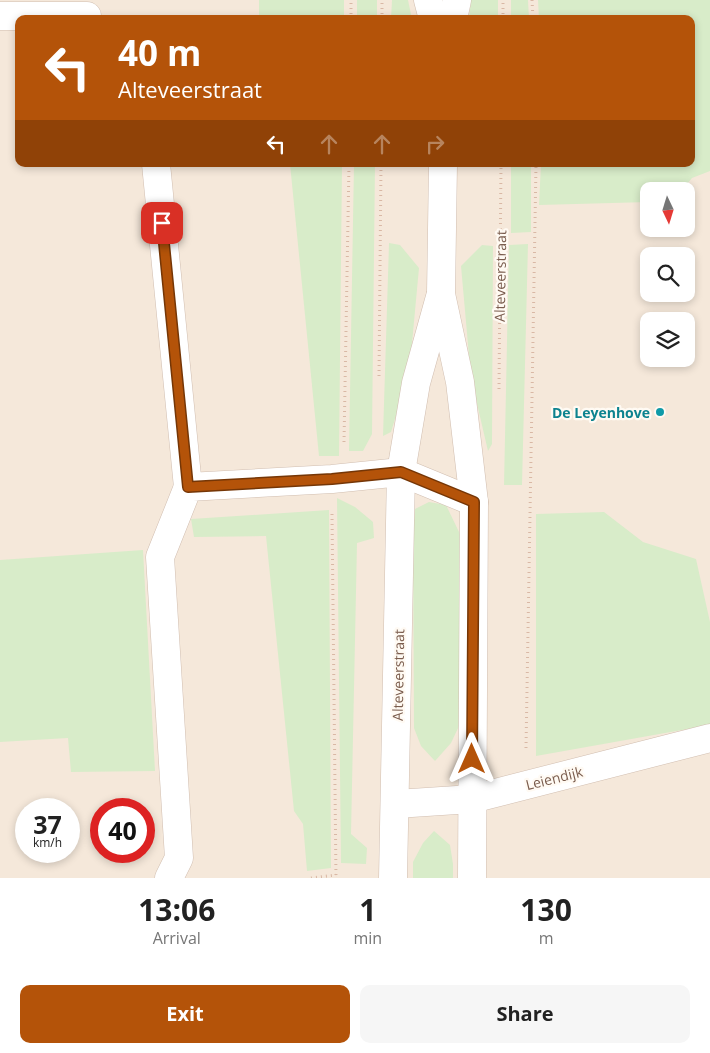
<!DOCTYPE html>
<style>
:root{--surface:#fff;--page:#f6f6f6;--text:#222;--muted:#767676;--accent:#b45309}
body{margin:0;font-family:"Open Sans",sans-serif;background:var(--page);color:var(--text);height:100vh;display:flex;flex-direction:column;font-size:19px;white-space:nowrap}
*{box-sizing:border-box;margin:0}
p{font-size:16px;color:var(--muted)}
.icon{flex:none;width:28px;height:28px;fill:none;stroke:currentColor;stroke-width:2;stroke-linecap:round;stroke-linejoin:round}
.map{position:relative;height:878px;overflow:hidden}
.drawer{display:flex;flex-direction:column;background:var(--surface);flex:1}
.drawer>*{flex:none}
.top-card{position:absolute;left:15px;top:15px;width:680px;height:152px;border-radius:10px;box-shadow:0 2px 8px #0003;background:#b45309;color:#fff;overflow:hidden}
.needle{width:32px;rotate:176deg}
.buttons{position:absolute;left:640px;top:182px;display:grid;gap:10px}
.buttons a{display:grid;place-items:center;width:55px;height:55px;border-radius:10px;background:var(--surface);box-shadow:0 2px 8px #0003;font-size:25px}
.speed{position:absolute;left:15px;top:798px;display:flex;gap:10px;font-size:25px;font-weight:700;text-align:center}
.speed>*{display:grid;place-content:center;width:65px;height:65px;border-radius:50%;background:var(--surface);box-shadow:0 2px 8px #0003;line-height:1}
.speed small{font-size:12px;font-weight:400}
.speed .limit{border:8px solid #d22;background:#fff;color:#111}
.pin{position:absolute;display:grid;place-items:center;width:42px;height:42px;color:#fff;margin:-21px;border-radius:10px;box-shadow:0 2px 8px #0006}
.me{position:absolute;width:55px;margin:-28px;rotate:0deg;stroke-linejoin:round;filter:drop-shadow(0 0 4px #0008)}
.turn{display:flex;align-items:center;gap:18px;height:105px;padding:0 20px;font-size:22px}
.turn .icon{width:65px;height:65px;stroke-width:2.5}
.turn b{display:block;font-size:35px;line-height:42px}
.lanes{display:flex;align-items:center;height:48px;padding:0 20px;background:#0003;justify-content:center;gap:25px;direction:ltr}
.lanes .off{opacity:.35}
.eta{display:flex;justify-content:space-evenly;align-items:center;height:85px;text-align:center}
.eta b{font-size:30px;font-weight:700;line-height:35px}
.button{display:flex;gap:10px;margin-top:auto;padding:10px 20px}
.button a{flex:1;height:58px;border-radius:10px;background:var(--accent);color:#fff;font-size:20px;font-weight:700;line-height:58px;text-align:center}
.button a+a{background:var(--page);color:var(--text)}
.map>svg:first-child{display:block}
.residential{fill:#f5e8da;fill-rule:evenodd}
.green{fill:#d8ecc9}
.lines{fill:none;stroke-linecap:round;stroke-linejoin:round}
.minor-casing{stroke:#d1beb0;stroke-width:29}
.path{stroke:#d9b8a5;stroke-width:3;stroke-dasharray:1 4;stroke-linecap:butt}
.minor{stroke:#fff;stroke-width:28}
.route-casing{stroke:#753606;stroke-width:12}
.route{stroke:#b45309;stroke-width:9}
.culture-dot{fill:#0f9aa8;stroke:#fffaf3;stroke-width:2}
.labels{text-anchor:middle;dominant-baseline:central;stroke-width:4.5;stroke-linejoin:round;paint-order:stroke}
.street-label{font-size:14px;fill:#7a5c4d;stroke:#fffaf3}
.culture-label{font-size:14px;font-weight:bold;fill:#0d838f;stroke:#fffaf3;text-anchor:end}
</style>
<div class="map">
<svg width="710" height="878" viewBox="0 0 710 878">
<rect width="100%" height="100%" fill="#fdf6ec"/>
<path class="residential" d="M 0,0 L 710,0 L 710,878 L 0,878 ZM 19,19 L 691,19 L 691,164 L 19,164 ZM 649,191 L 686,191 L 686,229 L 649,229 ZM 649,256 L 686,256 L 686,294 L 649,294 ZM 649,321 L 686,321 L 686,359 L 649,359 ZM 26,809 L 69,809 L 69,851 L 26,851 ZM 101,809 L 144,809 L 144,851 L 101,851 Z"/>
<g class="green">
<rect x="259" y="0" width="85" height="19"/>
<rect x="357" y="0" width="20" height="19"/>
<path d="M 392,0 L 408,0 L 412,19 L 391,19 Z"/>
<path d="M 471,0 L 498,0 L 498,19 L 469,19 Z"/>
<path d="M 511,0 L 528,0 L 529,19 L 511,19 Z"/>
<path d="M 538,0 L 710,0 L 710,171 L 692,178 L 681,191 L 649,191 L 649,202 L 539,205 L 541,164 L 691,164 L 691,19 L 539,19 Z"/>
<path d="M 290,164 L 342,164 L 339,456 L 319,456 Z"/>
<path d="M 354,164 L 375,164 L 372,434 L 363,451 L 349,451 Z"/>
<path d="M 511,164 L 531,164 L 531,232 L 511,233 Z"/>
<path d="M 389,243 L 400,245 L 419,268 L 411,354 L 402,396 L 391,432 L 383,436 Z"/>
<path d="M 528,244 L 522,485 L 504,485 L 509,245 Z"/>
<path d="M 482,245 L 493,246 L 492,444 L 488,451 L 471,378 L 461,266 Z"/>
<path d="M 337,498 L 355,507 L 373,522 L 374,538 L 357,543 L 351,834 L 367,848 L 366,864 L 341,863 Z"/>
<path d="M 429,502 L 446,505 L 460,534 L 460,724 L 451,743 L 435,761 L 421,746 L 414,728 L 413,532 L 415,509 Z"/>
<path d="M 329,510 L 331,868 L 307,871 L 303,824 L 294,811 L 266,536 L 194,537 L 191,519 Z"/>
<path d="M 604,512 L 643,542 L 696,559 L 710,622 L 710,725 L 536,756 L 536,514 Z"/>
<path d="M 143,550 L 155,771 L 71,772 L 68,738 L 0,742 L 0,560 Z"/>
<path d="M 434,831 L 450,845 L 453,864 L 453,878 L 413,878 L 413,862 L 423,843 Z"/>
</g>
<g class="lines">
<defs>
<g id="minor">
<path d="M 428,0 L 433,19"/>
<path d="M 0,16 L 87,16"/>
<path d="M 453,19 L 457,0"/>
<path d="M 156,164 L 188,487"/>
<path d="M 443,164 L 441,294 L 460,382 L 474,502 L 472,878"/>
<path d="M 396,804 L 472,799 L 710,738"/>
<path d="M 169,878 L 179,858 L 160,557 L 188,487 L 332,479 L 401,472 L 474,502"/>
<path d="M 393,878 L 401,472 L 416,383 L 440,297"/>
</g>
</defs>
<use href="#minor" class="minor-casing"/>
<g class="path">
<path d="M 532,0 L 533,19"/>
<path d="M 351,19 L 351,0"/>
<path d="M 382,19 L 382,0"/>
<path d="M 503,19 L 503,0"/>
<path d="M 379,376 L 381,164"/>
<path d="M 499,389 L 501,164"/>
<path d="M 344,442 L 349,164"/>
<path d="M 332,514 L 336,878"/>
<path d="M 526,748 L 536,164"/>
<path d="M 311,878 L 336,875"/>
</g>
<use href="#minor" class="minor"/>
</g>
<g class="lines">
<defs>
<path id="route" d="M 162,223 L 188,487 L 332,479 L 401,472 L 474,502 L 472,759"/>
</defs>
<use href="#route" class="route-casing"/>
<use href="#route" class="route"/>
</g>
<circle class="culture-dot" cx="660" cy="412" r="5"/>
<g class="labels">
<g class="street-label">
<text transform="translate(500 276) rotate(-89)">Alteveerstraat</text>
<text transform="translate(398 675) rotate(-89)">Alteveerstraat</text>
<text transform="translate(554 778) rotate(-14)">Leiendijk</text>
</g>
<g class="culture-label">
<text x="650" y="412">De Leyenhove</text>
</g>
</g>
</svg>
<div class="buttons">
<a><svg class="needle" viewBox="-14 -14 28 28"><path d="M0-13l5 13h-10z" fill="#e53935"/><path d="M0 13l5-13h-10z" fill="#767676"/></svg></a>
<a><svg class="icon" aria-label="search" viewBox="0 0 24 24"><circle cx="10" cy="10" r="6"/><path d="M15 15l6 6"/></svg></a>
<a><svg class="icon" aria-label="layers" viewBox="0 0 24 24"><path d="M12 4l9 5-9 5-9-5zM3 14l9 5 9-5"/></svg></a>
</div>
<div class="speed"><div>37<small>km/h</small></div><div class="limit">40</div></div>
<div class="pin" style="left:162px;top:223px;background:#d93025"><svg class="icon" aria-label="arrive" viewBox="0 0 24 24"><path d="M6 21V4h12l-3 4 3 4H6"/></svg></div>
<svg class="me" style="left:472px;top:759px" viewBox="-20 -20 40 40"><path d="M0-17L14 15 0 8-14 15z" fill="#b45309" stroke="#fff" stroke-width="4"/></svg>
<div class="top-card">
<div class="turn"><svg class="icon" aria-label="left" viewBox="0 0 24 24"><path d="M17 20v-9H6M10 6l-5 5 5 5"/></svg><div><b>40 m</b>Alteveerstraat</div></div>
<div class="lanes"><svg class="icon" aria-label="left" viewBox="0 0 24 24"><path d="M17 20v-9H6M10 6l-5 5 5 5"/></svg><svg class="icon off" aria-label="ahead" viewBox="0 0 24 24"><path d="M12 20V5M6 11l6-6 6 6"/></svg><svg class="icon off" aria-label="ahead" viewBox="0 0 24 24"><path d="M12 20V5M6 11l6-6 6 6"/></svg><svg class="icon off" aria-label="right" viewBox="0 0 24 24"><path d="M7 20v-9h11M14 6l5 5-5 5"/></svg></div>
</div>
</div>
<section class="drawer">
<div class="eta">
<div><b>13:06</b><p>Arrival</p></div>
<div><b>1</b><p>min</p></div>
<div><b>130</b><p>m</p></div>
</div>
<div class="button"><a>Exit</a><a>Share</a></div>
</section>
